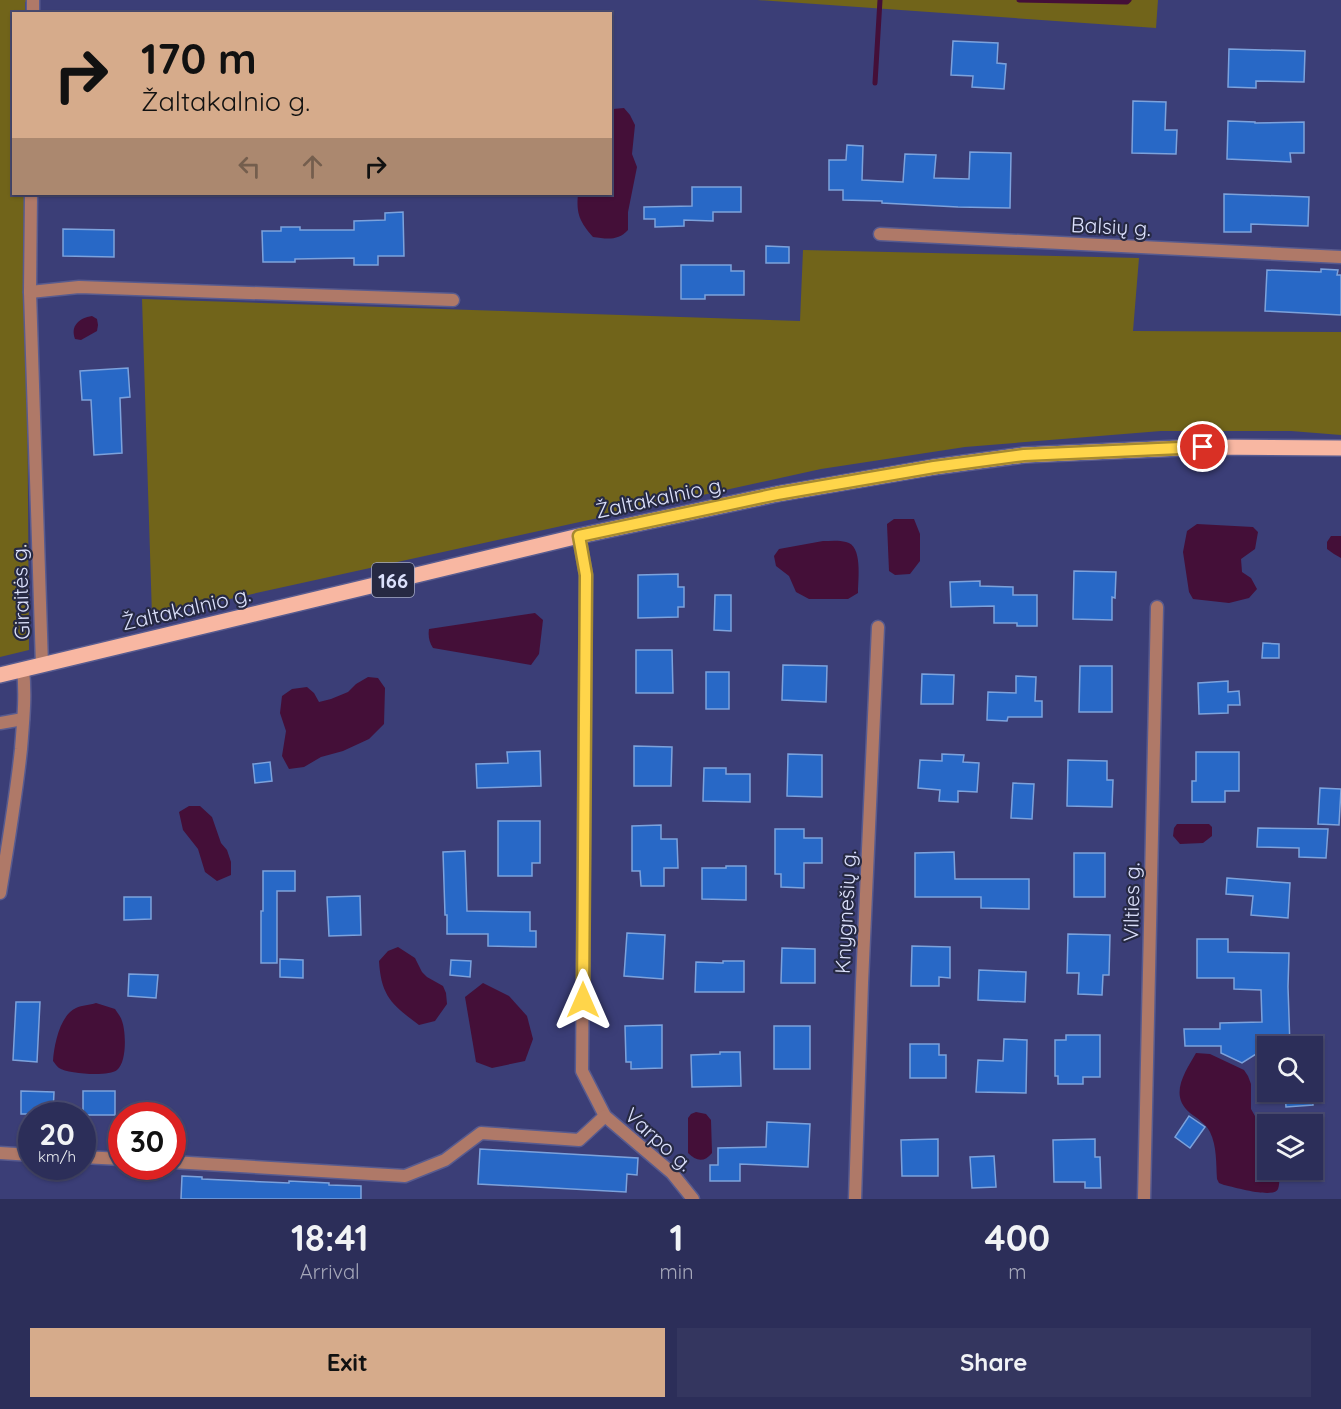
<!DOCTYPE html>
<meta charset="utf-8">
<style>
:root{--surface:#2c2e59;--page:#34365f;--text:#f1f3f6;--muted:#a6a8ba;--line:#484a6f;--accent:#d6ab8b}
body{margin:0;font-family:Quicksand,sans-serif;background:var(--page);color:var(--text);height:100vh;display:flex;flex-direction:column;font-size:22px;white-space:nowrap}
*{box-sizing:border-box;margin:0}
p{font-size:20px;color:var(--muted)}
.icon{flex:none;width:33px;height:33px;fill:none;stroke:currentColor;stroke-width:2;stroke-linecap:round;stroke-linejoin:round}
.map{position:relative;height:1199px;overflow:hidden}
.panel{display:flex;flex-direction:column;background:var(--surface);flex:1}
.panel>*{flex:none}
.guide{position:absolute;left:12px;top:12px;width:600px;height:183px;border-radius:0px;box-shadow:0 2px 4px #0004,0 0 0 2px var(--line);background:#d6ab8b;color:#111;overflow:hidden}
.buttons{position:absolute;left:1257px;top:1036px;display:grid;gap:12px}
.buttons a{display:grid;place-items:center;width:66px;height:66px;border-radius:0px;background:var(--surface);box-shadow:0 2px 4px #0004,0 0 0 2px var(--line);font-size:30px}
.speed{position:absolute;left:18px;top:1102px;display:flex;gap:12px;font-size:30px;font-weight:700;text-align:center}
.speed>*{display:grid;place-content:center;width:78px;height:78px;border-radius:50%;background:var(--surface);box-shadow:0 2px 4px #0004,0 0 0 2px var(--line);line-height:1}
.speed small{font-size:15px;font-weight:400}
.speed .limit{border:9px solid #d22;background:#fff;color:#111}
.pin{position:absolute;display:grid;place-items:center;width:51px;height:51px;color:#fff;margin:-26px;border:3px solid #fff;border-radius:50%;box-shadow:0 2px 6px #0007}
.me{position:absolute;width:66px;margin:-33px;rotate:0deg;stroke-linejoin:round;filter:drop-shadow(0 0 4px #0008)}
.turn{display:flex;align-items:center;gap:21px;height:126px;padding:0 30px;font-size:27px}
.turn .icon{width:78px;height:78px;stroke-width:2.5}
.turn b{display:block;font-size:42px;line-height:51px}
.lanes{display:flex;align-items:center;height:57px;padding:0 30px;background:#0003;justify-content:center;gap:30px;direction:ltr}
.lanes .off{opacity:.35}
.eta{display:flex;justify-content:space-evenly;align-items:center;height:102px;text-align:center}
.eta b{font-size:36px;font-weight:800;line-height:42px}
.primary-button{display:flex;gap:12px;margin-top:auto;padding:12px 30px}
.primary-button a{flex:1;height:69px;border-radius:0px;background:var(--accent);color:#111;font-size:24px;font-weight:800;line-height:69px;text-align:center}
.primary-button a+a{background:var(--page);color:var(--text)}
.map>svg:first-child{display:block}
.green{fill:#71641a}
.water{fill:#440f38}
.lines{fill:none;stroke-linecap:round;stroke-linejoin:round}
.stream{stroke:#440f38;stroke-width:5}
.building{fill:#2868c6;stroke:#7ca2dc;stroke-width:1.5}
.minor-casing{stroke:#585b8f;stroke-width:15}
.primary-casing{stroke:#585b8f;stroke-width:18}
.minor{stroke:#af7968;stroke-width:12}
.primary{stroke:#f8b7a2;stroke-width:15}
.route-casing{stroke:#a68a30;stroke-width:15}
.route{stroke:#ffd54a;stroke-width:10}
.labels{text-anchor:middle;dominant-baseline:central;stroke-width:4.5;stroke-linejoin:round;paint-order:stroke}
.shield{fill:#262943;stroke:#a5aac4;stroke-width:1.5}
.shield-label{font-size:20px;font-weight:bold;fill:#dce1fc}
.street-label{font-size:21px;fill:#dce1fc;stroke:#262943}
</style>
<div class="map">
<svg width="1341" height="1199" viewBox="0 0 1341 1199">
<rect width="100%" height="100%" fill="#3b3e77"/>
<g class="green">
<path d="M 0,0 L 37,0 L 25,2 L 25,13 L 14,14 L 14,194 L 26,194 L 29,650 L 0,657 Z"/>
<path d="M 757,0 L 1158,0 L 1156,28 Z"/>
<path d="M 803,250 L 1139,258 L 1133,331 L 1341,332 L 1341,435 L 1291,431 L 1161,431 L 965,447 L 821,469 L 152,616 L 142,299 L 800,321 Z"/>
</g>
<g class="water">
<path d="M 624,108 L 630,115 L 635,125 L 632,154 L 637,167 L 628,212 L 628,230 C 618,241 607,239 593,237 C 580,222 576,214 578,194 L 610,194 L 611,112 L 613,109 Z"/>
<path d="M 92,316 L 97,319 L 98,325 L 97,331 L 81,340 L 75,339 C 70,326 79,318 92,316 Z"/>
<path d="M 894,519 L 914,519 L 920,534 L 920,561 L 910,574 L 895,575 L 889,571 L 887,524 Z"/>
<path d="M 1197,524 L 1253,527 L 1258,532 L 1255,549 L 1241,559 L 1242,572 L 1251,578 L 1257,589 L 1249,598 L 1229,603 L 1193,599 L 1189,592 L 1183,552 L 1187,531 Z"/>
<path d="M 1331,536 L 1341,536 L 1341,558 L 1334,554 L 1327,549 L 1327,542 Z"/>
<path d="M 823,541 C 830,541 839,540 846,542 C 863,545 858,580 858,593 L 848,599 L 809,599 L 796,592 L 789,576 L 776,566 L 774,556 L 779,549 Z"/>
<path d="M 535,613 L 543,620 L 539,654 L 531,665 L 433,648 C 429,642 428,636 429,629 Z"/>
<path d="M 368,677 L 378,678 L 385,688 L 384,724 L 369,739 L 343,751 L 321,757 L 304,767 L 289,769 L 282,756 L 286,731 L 280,713 L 282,696 L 292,689 L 307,687 L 314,693 L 319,702 L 331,699 L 348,692 L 356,684 Z"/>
<path d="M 189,806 L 200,806 L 212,817 L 221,843 L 227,850 L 231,862 L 231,875 L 217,881 L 205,872 L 198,849 L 183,830 L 179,812 Z"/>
<path d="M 1177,824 L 1209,824 L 1212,827 L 1212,836 L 1203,843 L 1180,844 L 1173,836 L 1174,828 Z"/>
<path d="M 398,947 L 415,958 L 422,972 L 427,977 L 443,986 L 446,993 L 447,1004 L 435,1021 L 419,1025 C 392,1005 381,996 379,961 L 388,951 Z"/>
<path d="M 483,983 L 509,996 L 527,1016 L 533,1039 L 525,1061 L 492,1068 L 476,1062 L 465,997 Z"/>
<path d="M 96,1003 L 115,1009 C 117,1012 121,1017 122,1021 C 126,1032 127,1062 117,1070 C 109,1077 68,1074 59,1068 C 56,1066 55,1063 53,1061 C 54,1045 60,1015 76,1008 C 82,1005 90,1005 96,1003 Z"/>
<path d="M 1196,1053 L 1210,1054 L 1244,1070 L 1248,1076 L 1251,1084 L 1251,1109 L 1255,1116 C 1255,1116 1261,1119 1262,1119 C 1269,1120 1274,1117 1279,1125 L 1268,1125 L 1268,1170 L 1280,1170 C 1279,1176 1280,1184 1278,1189 C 1274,1199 1234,1187 1224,1185 L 1219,1183 L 1217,1179 C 1216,1164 1217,1146 1210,1132 C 1206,1124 1197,1118 1190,1113 C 1168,1095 1186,1071 1196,1053 Z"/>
<path d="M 696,1112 L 706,1114 L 711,1120 L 712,1153 C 704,1163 696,1161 688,1153 L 688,1118 L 691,1114 Z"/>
</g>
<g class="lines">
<g class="stream">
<path d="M 1019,0 L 1127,2 L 1129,0"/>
<path d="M 875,83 L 880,0"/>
</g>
</g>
<g class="building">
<path d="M 953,41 L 998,43 L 997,63 L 1006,64 L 1004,89 L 972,87 L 973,76 L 951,75 Z"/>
<path d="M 1229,49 L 1305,51 L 1304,82 L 1256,81 L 1256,88 L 1228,87 Z"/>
<path d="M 1133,101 L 1166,102 L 1165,130 L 1177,130 L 1176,154 L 1132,153 Z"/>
<path d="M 1228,121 L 1255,122 L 1255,123 L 1304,122 L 1304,153 L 1290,153 L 1291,162 L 1227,159 Z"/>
<path d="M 847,145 L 863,146 L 862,180 L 903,182 L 905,154 L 936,155 L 934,178 L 969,179 L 970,152 L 1011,153 L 1010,208 L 958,207 L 882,203 L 882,201 L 843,200 L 843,190 L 829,190 L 829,160 L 846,160 Z"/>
<path d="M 692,187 L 741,187 L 741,212 L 713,212 L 713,221 L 684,220 L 684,226 L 655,227 L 655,219 L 644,219 L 644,207 L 692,206 Z"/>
<path d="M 1224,194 L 1309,197 L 1308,226 L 1251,224 L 1251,232 L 1224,232 Z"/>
<path d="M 403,212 L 404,256 L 378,256 L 378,265 L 354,265 L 354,258 L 295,259 L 295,262 L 263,262 L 262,231 L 281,231 L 281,227 L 300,227 L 300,230 L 354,230 L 354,221 L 385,220 L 385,213 Z"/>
<path d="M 63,229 L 114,230 L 114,257 L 63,256 Z"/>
<path d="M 766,246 L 789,247 L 789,263 L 766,263 Z"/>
<path d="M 681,265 L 731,265 L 731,271 L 744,271 L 744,295 L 705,295 L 705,299 L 681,299 Z"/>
<path d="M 1321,269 L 1338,270 L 1337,275 L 1341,275 L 1341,315 L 1265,311 L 1267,270 L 1321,272 Z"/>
<path d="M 128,368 L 130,397 L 120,398 L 122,453 L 94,455 L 91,400 L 82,400 L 80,371 Z"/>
<path d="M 1074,571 L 1116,572 L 1115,598 L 1112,597 L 1112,620 L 1073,619 Z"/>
<path d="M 678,574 L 678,587 L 684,587 L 684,607 L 678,607 L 678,617 L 638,618 L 638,575 Z"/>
<path d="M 980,581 L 980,586 L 1013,587 L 1013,595 L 1037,595 L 1037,626 L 1017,626 L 1017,623 L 994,623 L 994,606 L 951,607 L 950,582 Z"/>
<path d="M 715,595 L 731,595 L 731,631 L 714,630 Z"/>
<path d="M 1263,643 L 1279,644 L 1279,658 L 1262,658 Z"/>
<path d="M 636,650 L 672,650 L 673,693 L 636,693 Z"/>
<path d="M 783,665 L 827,666 L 826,702 L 782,700 Z"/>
<path d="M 1080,666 L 1112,666 L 1112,712 L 1079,712 Z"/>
<rect x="706" y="672" width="23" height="37"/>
<path d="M 922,674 L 954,675 L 953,704 L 921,704 Z"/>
<path d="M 1016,676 L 1036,677 L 1035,701 L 1042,701 L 1042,717 L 1008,717 L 1007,721 L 987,720 L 988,692 L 1016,693 Z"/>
<path d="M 1228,681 L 1228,692 L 1239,691 L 1240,705 L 1228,705 L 1228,713 L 1199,714 L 1198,683 Z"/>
<path d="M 634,746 L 672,747 L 671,786 L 634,786 Z"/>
<path d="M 540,751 L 541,786 L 477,788 L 476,764 L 508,763 L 507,752 Z"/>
<path d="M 1196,752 L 1239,752 L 1239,791 L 1225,791 L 1225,802 L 1192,802 L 1192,781 L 1196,781 Z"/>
<path d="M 788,754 L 822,755 L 822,797 L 787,796 Z"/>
<path d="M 942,754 L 964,755 L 963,762 L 979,763 L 977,792 L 958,791 L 958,802 L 939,801 L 940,790 L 918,788 L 920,760 L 942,761 Z"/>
<path d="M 1068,760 L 1107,761 L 1107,780 L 1113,780 L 1112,807 L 1067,806 Z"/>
<path d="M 270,762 L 272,781 L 255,783 L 253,764 Z"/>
<path d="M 704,768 L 726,768 L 726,774 L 750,774 L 750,802 L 703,801 Z"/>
<path d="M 1013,783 L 1034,784 L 1032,819 L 1011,818 Z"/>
<path d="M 1320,788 L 1341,789 L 1339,825 L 1318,824 Z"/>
<path d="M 498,821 L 540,821 L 540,863 L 532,863 L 532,876 L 498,876 Z"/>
<path d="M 661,825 L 661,839 L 677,839 L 678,868 L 664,868 L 664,886 L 641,886 L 640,871 L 632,871 L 632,826 Z"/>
<path d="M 1258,828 L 1328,829 L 1326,858 L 1299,857 L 1299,848 L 1257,847 Z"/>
<path d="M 775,829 L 804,829 L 804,838 L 822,838 L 822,863 L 804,863 L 804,888 L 781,887 L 781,874 L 775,874 Z"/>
<path d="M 465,851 L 467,911 L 530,912 L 530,931 L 536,931 L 536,947 L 488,946 L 488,934 L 447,934 L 447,915 L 445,915 L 443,852 Z"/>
<path d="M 954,852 L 955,879 L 1029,879 L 1029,909 L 981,908 L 981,897 L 915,897 L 915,853 Z"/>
<rect x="1074" y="853" width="31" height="44"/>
<path d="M 726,866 L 746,866 L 746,900 L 702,899 L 702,868 L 726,868 Z"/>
<path d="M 263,871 L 295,871 L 295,891 L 277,891 L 277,963 L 261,963 L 261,911 L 263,911 Z"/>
<path d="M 1227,878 L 1290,883 L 1288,918 L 1251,915 L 1253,896 L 1226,894 Z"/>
<path d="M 360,896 L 361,935 L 329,936 L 327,897 Z"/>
<path d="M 124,897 L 151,897 L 151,919 L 124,920 Z"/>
<path d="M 627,933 L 665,935 L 663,979 L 624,976 Z"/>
<path d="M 1068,934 L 1110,935 L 1109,975 L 1103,975 L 1102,995 L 1078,994 L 1079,973 L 1067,973 Z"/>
<path d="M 1197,939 L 1228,939 L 1228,952 L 1289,953 L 1288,987 L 1290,1047 L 1268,1047 L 1268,1054 L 1256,1054 L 1242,1063 L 1221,1053 L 1221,1046 L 1185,1046 L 1184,1029 L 1220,1029 L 1220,1023 L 1262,1022 L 1261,990 L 1234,989 L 1234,978 L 1197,978 Z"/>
<path d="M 912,946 L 950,947 L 950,978 L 939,977 L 939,986 L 911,986 Z"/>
<path d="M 782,948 L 815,949 L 815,983 L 781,983 Z"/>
<path d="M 280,959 L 303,960 L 303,978 L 280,977 Z"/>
<path d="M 451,960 L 471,961 L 470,977 L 450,975 Z"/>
<path d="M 723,961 L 744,961 L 744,992 L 695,992 L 696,962 L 723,963 Z"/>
<path d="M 979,970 L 1026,972 L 1025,1002 L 978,1000 Z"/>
<path d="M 129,974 L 158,975 L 156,998 L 128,996 Z"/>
<path d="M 16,1002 L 40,1002 L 37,1062 L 13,1060 Z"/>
<path d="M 662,1025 L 662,1068 L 631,1069 L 631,1062 L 626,1062 L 625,1026 Z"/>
<rect x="774" y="1026" width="36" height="43"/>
<path d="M 1066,1035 L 1100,1035 L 1100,1077 L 1083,1077 L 1083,1084 L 1058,1084 L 1058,1076 L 1055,1076 L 1055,1040 L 1066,1040 Z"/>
<path d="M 1004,1039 L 1027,1040 L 1026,1093 L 976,1092 L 978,1060 L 1003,1061 Z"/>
<path d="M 910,1044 L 939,1044 L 939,1055 L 946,1055 L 946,1078 L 910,1078 Z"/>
<path d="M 720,1052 L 740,1052 L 741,1086 L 692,1087 L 691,1055 L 720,1054 Z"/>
<path d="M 21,1091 L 54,1092 L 53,1114 L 21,1114 Z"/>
<rect x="83" y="1091" width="32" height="24"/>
<path d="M 1285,1092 L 1312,1092 L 1313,1105 L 1286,1107 Z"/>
<path d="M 1189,1116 L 1205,1127 L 1190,1148 L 1175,1137 Z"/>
<path d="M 767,1122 L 810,1124 L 808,1167 L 740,1164 L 740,1181 L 710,1181 L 710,1165 L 718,1165 L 718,1148 L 766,1147 Z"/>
<path d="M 938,1139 L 938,1176 L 902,1176 L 901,1140 Z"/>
<path d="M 1095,1139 L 1095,1157 L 1100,1157 L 1101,1188 L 1085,1188 L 1085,1182 L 1054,1182 L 1053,1140 Z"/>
<path d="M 480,1149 L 638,1158 L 637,1175 L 627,1174 L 626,1192 L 478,1184 Z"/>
<path d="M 994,1156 L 996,1187 L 972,1188 L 970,1157 Z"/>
<path d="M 182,1176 L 202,1177 L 202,1179 L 289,1183 L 289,1181 L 329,1183 L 329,1185 L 361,1186 L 361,1199 L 181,1199 Z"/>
</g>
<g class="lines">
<defs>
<g id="minor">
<path d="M 33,14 L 33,0"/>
<path d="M 31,194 L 30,292 L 42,665"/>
<path d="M 880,234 L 1341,257"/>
<path d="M 30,292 L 79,287 L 453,300"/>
<path d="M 579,536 L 586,575 L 582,1071 L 605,1116 L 672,1173 L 693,1199"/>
<path d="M 0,723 L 23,719"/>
<path d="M 0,893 C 8,845 16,797 21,749 C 23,723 26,696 23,670"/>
<path d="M 0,1153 L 32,1155"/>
<path d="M 82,1157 L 122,1159"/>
<path d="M 172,1162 L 405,1176 L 445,1160 L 481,1133 L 579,1140 L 605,1116"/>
<path d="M 855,1199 L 862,983 L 878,627"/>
<path d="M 1144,1199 L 1157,607"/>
</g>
<path id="primary" d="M 0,675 L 579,536 L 777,494 L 934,467 L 1024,455 L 1203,447 L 1341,448"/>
</defs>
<use href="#minor" class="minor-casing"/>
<use href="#primary" class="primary-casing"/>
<use href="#minor" class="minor"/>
<use href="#primary" class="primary"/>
</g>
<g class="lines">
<defs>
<path id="route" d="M 583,1000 L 586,575 L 579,536 L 777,494 L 934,467 L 1024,455 L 1203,447"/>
</defs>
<use href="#route" class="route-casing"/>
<use href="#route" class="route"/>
</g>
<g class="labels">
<rect class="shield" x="372" y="563" width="42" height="34" rx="4.5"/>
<g class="shield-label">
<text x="393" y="580">166</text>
</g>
<g class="street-label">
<text transform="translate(1111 226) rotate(3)">Balsių g.</text>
<text transform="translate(660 497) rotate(-12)">Žaltakalnio g.</text>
<text transform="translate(20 592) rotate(-92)">Giraitės g.</text>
<text transform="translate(186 608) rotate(-13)">Žaltakalnio g.</text>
<text transform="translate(1131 902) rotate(-89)">Vilties g.</text>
<text transform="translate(845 912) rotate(-87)">Knygnešių g.</text>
<text transform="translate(659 1139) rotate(42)">Varpo g.</text>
</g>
</g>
</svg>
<div class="buttons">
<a><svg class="icon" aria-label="search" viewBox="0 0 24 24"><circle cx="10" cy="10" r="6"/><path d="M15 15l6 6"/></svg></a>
<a><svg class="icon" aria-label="layers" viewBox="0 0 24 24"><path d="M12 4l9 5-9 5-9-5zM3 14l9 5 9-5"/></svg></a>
</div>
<div class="speed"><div>20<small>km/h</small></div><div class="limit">30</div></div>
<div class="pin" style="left:1203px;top:447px;background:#d93025"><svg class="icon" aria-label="arrive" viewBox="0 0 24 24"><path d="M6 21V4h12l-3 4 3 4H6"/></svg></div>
<svg class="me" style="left:583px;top:1000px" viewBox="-20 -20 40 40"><path d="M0-17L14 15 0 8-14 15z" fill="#ffd54a" stroke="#fff" stroke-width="4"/></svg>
<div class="guide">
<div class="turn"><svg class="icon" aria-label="right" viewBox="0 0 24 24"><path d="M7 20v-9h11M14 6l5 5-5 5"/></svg><div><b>170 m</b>Žaltakalnio g.</div></div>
<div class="lanes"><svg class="icon off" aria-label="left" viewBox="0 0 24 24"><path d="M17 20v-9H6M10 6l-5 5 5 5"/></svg><svg class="icon off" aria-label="ahead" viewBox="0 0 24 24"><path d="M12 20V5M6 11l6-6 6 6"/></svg><svg class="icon" aria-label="right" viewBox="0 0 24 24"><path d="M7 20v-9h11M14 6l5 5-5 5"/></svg></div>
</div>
</div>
<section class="panel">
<div class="eta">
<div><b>18:41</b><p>Arrival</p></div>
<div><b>1</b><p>min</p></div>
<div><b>400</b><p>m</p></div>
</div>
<div class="primary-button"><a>Exit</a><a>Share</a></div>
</section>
